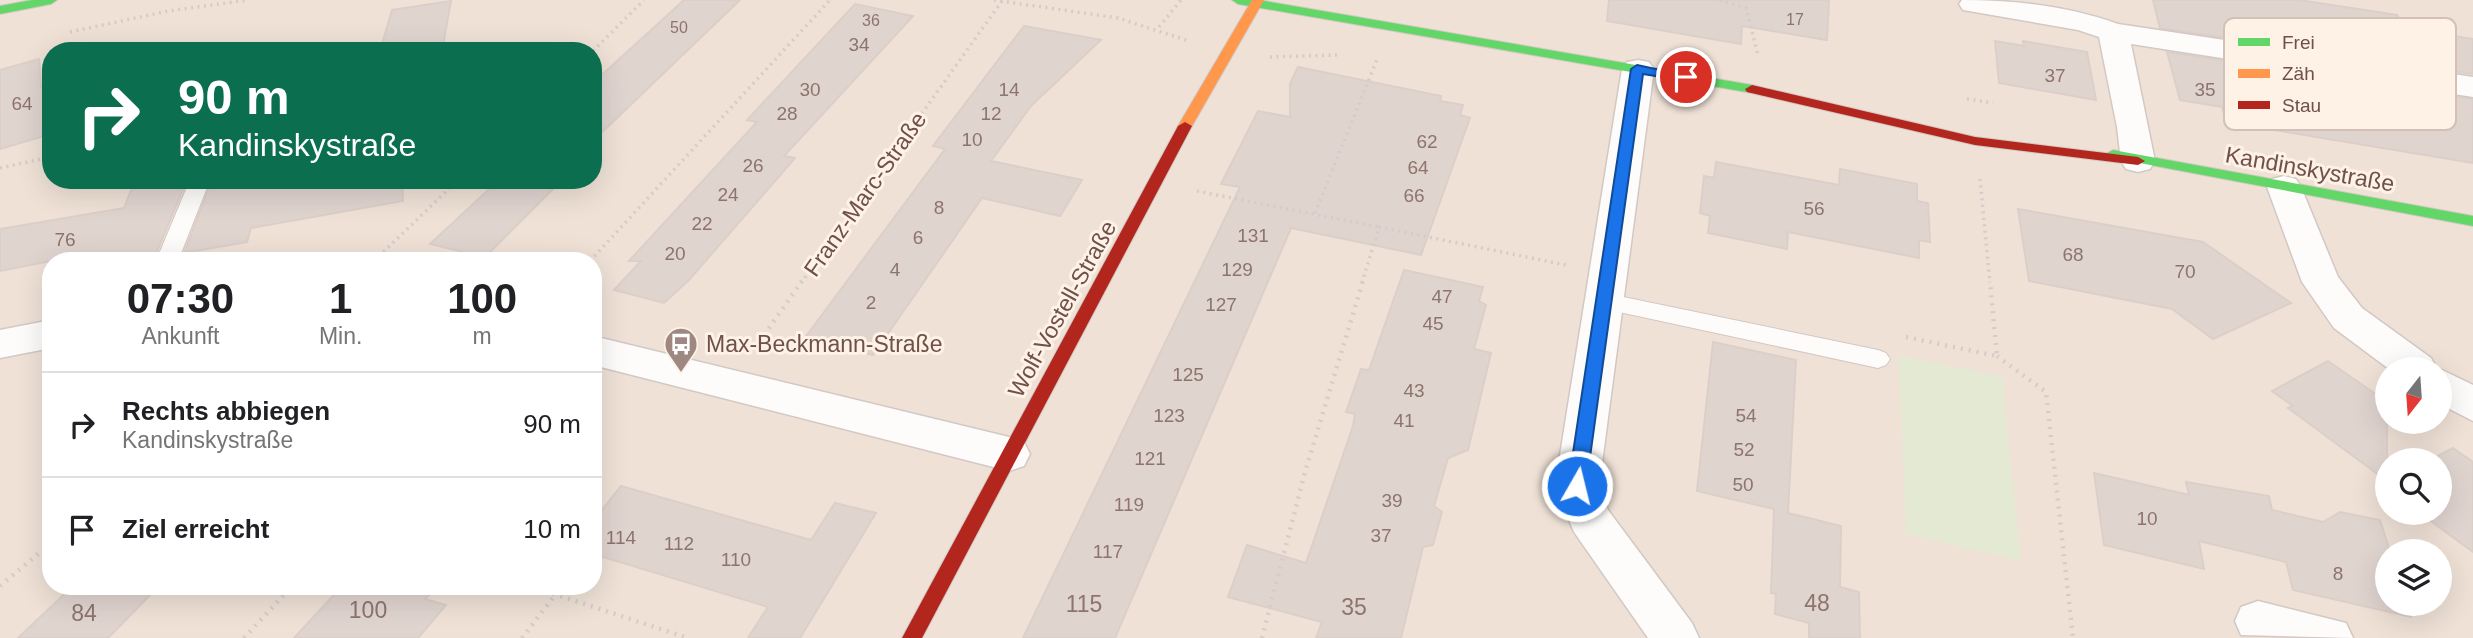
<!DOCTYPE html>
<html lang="de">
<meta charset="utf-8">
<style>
:root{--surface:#fff;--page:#f6f6f6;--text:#202124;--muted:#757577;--line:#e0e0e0}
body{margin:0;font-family:Helvetica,sans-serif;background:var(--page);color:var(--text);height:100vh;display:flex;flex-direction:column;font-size:26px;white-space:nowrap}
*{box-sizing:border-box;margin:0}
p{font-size:23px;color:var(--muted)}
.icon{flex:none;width:38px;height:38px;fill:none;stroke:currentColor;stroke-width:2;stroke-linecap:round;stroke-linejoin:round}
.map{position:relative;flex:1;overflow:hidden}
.details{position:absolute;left:42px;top:252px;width:560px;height:343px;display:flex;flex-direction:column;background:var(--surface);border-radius:28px;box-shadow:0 7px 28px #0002}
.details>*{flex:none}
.hud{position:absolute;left:42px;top:42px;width:560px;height:147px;border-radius:28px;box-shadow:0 7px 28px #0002;background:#0b6e4f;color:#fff;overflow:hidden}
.needle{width:46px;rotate:197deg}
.buttons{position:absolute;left:2375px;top:357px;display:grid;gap:14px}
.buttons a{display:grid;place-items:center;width:77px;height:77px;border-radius:50%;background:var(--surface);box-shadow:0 7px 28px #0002;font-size:35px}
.pin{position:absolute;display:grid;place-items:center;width:60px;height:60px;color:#fff;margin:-30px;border:4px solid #fff;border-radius:50%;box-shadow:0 2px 7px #0007}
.me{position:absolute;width:77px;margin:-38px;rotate:8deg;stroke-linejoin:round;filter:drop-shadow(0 0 5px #0008)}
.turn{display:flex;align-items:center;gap:24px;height:147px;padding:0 21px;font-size:32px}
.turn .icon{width:91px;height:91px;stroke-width:2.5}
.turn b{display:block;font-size:49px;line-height:60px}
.eta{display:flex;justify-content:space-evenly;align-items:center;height:119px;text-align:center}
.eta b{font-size:42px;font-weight:700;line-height:49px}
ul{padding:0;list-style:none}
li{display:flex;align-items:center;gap:21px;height:105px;padding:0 21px;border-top:2px solid var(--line)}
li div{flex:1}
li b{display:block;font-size:26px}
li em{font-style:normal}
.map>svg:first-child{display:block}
.residential{fill:#efe1d6;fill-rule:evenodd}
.green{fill:#e3e9d2}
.building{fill:#e0d4cf;stroke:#dccfc9;stroke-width:2}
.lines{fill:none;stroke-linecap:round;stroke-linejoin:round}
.lane-casing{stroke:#d2c8c4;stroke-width:2}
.street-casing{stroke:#d2c8c4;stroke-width:3}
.fast-casing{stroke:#d3c8c3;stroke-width:2}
.slow-casing{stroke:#d3c8c3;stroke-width:2}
.jam-casing{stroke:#d3c8c3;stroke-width:2}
.path-far1{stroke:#d5ccc9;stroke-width:3.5;stroke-dasharray:2 4.5;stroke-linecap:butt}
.path{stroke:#d5ccc9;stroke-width:4.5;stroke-dasharray:2 6;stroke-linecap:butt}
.lane{fill:#fdfcfb;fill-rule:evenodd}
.street{fill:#fdfcfb;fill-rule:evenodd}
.fast{fill:#63d668;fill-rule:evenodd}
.slow{fill:#ff974d;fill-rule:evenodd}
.jam{fill:#b3261e;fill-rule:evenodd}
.route{fill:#1a73e8;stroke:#114b97;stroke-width:2}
.labels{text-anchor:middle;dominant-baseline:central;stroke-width:6;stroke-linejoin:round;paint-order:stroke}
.far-number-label{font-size:16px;fill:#8d746d}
.number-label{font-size:19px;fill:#8d746d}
.street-label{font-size:23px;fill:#6f514a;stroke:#fef1e6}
.poi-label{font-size:23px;fill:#6f514a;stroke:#fef1e6;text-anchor:start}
.near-number-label{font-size:23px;fill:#8d746d}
.key{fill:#fef1e6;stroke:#d3c1b7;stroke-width:2}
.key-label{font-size:19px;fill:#6f514a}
</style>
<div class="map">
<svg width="2473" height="638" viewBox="0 0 2473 638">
<rect width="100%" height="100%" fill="#f4ede6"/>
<path class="residential" d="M 0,0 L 2473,0 L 2473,638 L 0,638 ZM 51,51 L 593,51 L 593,180 L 51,180 ZM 51,261 L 593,261 L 593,586 L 51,586 ZM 2387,369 L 2440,369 L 2440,422 L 2387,422 ZM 2387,460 L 2440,460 L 2440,513 L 2387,513 ZM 2387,551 L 2440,551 L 2440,604 L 2387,604 Z"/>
<path class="green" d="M 1899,355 L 2002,377 L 2021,561 L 1906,534 Z"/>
<g class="building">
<path d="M 684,0 L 740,0 L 593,141 L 593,83 Z"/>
<path d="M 1609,0 L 1829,0 L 1827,40 L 1742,26 L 1741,44 L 1607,21 Z"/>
<path d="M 2153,0 L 2299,0 L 2397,15 L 2404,28 L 2473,39 L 2473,74 L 2160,28 Z"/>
<path d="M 451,1 L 442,51 L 380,51 L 392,10 Z"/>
<path d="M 855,4 L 913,16 L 784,156 L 795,158 L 689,280 L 664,303 L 614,290 L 641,261 L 629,261 L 757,122 L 747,120 Z"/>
<path d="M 1024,26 L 1101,40 L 1031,106 L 991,161 L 1082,180 L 1060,216 L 982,198 L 873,355 L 804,339 L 945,149 L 933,146 Z"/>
<path d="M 1995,41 L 2024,46 L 2023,41 L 2087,52 L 2096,100 L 1999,83 Z"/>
<path d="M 2167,52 L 2473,99 L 2473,163 L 2244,125 L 2242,121 L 2225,118 L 2222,107 L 2180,100 Z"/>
<path d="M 39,59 L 41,87 L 51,84 L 51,134 L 0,149 L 0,70 Z"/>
<path d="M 1298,67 L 1441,96 L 1440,101 L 1463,105 L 1460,115 L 1470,118 L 1421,255 L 1291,228 L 1115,638 L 1023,638 L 1240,187 L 1221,184 L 1258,111 L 1290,117 L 1290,84 Z"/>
<path d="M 1716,162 L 1839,185 L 1840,169 L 1917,184 L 1917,201 L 1928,203 L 1930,242 L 1919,240 L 1919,258 L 1788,232 L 1787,249 L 1708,233 L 1710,216 L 1700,213 L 1704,176 L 1714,178 Z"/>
<path d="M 135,180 L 187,180 L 154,258 L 51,261 L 0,271 L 0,229 L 124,208 Z"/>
<path d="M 212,180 L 402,180 L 403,201 L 251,228 L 247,242 L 184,253 Z"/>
<path d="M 499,180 L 562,180 L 485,257 L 430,244 Z"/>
<path d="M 2018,209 L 2203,242 L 2291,303 L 2213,339 L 2172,309 L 2029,281 Z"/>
<path d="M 1404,270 L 1483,287 L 1479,301 L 1486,305 L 1474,349 L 1491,353 L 1468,450 L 1448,458 L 1434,506 L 1442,512 L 1433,545 L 1423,547 L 1401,638 L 1316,638 L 1322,622 L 1228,597 L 1247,545 L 1306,563 L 1353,426 L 1355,414 L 1346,412 L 1361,369 L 1369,370 Z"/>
<path d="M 1713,342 L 1796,360 L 1788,513 L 1841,526 L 1840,587 L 1859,592 L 1860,638 L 1809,638 L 1809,623 L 1775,614 L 1776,594 L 1771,593 L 1774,509 L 1697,491 Z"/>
<path d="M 2328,361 L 2387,402 L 2387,481 L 2288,408 L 2293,406 L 2272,391 Z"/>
<path d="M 2453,448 L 2473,462 L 2473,552 L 2420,513 L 2440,513 L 2440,460 L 2430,460 Z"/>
<path d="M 2094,473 L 2189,495 L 2186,482 L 2269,496 L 2272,510 L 2323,522 L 2340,512 L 2380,520 L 2390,551 L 2387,551 L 2387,604 L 2407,604 L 2411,617 L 2293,590 L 2286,562 L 2199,541 L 2204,569 L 2104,545 Z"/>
<path d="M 621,486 L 811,540 L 835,503 L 876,513 L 800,638 L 748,638 L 768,607 L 593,554 L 593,521 Z"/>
<path d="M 73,586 L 159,586 L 108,638 L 18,638 Z"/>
<path d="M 342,586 L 438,586 L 425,599 L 446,605 L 418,638 L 294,638 Z"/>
</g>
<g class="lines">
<defs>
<g id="lane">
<path d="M 190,180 L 210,180 L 178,261 L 156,261 Z"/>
<path d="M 1604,293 L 1878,350 L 1886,353 L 1890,359 L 1886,365 L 1878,368 L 1596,307 L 1593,301 L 1596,295 Z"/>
</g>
<g id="street">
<path d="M 1962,0 C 2015,0 2068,6 2118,24 L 2473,77 L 2473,97 L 2131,44 L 2155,161 L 2150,169 L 2138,172 L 2126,169 L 2121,161 L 2117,127 L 2099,37 L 2078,30 L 1963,10 L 1959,4 Z"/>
<path d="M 1638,60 L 1649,62 L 1654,69 L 1599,486 L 1608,510 L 1692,623 L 1699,638 L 1648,638 L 1574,532 L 1555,486 L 1622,69 L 1627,62 Z"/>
<path d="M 2284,176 L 2296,179 L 2301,187 L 2338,277 L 2362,308 L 2431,358 L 2437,369 L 2389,369 L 2334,328 L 2302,282 L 2267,187 L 2272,179 Z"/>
<path d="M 51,320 L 51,348 L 0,358 L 0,330 Z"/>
<path d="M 593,336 L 1009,437 L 1024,442 L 1030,454 L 1024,466 L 1009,471 L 593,365 Z"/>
<path d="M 2439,369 L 2440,369 L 2473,385 L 2473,421 L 2440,404 Z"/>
<path d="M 2258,601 L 2346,623 L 2353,638 L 2241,635 L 2235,621 L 2241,607 Z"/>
</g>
<g id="fast">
<path d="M 32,0 L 57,0 L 51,4 L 0,14 L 0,6 Z"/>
<path d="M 1232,0 L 1259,0 L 1752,85 L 1759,89 L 1752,93 L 1238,4 Z"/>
<path d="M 2113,150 L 2473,216 L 2473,226 L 2108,157 L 2106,154 Z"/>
</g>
<path id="slow" d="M 1252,0 L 1264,0 L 1192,126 L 1190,129 L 1180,129 L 1178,126 Z"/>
<g id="jam">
<path d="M 1752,85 L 1975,137 L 2138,157 L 2145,161 L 2138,165 L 1975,145 L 1747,92 L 1745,89 Z"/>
<path d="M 1185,122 L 1192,126 L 922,638 L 902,638 L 1178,126 Z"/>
</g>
</defs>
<use href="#lane" class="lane-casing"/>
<use href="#street" class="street-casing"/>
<use href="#fast" class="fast-casing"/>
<use href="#slow" class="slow-casing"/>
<use href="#jam" class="jam-casing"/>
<g class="path-far1">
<path d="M 994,0 L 1118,18 L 1189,41"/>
<path d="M 1720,0 L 1746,8 L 1758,55"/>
<path d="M 1159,27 L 1181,0"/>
<path d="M 70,32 L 168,11 L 248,0"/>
<path d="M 362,51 L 363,46"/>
<path d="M 593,51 L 644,0"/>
<path d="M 1270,57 L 1338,55"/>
<path d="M 1967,99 L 1993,103"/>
<path d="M 0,168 L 51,157"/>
<path d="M 1980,179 L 1990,283"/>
<path d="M 1197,191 L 1379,227"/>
<path d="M 1315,213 L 1378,57"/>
<path d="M 374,261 L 458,180"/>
<path d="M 590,261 L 830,0"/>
<path d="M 801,283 L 1002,1"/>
<path d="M 1362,283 L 1379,227 L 1566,265"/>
</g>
<g class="path">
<path d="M 1906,337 L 1997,356 L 1990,281"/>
<path d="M 755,348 L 802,281"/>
<path d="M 1997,356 L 2046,392 L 2073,638"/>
<path d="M 0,586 L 51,543"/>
<path d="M 530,586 L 688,638"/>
<path d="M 244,638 L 292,586"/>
<path d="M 522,638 L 555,595"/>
<path d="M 1262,638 L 1305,472 L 1363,281"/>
</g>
<use href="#lane" class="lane"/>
<use href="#street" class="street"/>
<use href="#fast" class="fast"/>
<use href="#slow" class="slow"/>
<use href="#jam" class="jam"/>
</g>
<path class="route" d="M 1637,65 L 1693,77 L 1686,81 L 1643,74 L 1586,486 L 1577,493 L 1568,486 L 1631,69 Z"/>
<defs>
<symbol id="bus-pin" viewBox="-11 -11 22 30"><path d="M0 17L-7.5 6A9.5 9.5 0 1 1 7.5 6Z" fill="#9e8881" stroke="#fef1e6"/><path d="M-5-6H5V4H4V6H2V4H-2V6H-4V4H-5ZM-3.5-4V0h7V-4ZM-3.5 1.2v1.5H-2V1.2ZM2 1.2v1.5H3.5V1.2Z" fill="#fff"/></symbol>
</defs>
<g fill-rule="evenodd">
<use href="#bus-pin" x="662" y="325" width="38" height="52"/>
</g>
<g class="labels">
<g class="far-number-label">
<text x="1795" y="19">17</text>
<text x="871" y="20">36</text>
<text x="679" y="27">50</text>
</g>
<g class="number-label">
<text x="859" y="44">34</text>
<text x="2055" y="75">37</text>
<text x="810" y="89">30</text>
<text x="1009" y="89">14</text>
<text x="2205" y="89">35</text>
<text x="22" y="103">64</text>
<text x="787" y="113">28</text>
<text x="991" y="113">12</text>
<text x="972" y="139">10</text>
<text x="1427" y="141">62</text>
<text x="753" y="165">26</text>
<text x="1418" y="167">64</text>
<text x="728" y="194">24</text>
<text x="1414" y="195">66</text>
<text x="939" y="207">8</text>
<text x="1814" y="208">56</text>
<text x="702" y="223">22</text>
<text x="1253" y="235">131</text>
<text x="918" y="237">6</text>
<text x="65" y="239">76</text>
<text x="675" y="253">20</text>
<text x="2073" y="254">68</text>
<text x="895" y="269">4</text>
<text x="1237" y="269">129</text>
<text x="2185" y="271">70</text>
<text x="1442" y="296">47</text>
<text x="871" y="302">2</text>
<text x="1221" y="304">127</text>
<text x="1433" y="323">45</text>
<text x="1188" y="374">125</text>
<text x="1414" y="390">43</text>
<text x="1169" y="415">123</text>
<text x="1746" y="415">54</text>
<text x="1404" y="420">41</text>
<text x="1744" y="449">52</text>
<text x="1150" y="458">121</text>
<text x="1743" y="484">50</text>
<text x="1392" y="500">39</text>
<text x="1129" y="504">119</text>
<text x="2147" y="518">10</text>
<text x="1381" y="535">37</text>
<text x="621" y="537">114</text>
<text x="679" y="543">112</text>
<text x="1108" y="551">117</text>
<text x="736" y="559">110</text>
<text x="2338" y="573">8</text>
</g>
<g class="street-label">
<text transform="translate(2310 169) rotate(10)">Kandinskystraße</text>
<text transform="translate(865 194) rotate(-55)">Franz-Marc-Straße</text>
<text transform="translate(1062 309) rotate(-61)">Wolf-Vostell-Straße</text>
</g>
<g class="poi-label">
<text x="706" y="344">Max-Beckmann-Straße</text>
</g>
<g class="near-number-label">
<text x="1817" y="603">48</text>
<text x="1084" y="604">115</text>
<text x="1354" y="607">35</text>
<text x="368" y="610">100</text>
<text x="84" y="613">84</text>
</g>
</g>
<rect x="2224" y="18" width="232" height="112" rx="10" class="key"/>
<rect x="2238" y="38" width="32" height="8" fill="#63d668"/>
<rect x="2238" y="69" width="32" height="9" fill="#ff974d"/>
<rect x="2238" y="101" width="32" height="8" fill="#b3261e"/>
<g class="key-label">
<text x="2282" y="49">Frei</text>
<text x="2282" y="80">Zäh</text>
<text x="2282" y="112">Stau</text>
</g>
</svg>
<div class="buttons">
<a><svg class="needle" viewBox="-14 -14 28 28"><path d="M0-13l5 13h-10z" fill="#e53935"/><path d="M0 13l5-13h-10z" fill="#757577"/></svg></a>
<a><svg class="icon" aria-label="search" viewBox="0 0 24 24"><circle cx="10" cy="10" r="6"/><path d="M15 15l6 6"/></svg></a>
<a><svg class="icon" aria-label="layers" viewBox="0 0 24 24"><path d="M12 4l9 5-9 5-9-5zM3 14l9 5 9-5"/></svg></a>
</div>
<div class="pin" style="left:1686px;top:77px;background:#d93025"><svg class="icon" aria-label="arrive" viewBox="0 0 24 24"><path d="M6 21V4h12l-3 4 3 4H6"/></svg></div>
<svg class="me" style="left:1577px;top:486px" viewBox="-20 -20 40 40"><circle r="17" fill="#1a73e8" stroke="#fff" stroke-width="3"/><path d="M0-11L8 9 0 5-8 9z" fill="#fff"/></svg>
<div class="hud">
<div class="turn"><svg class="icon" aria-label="right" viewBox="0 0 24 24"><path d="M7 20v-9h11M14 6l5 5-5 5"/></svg><div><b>90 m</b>Kandinskystraße</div></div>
</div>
<section class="details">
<div class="eta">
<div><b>07:30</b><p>Ankunft</p></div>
<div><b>1</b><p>Min.</p></div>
<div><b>100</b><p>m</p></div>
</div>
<ul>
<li><svg class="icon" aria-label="right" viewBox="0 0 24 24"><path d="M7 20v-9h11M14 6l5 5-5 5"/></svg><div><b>Rechts abbiegen</b><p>Kandinskystraße</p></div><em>90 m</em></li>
<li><svg class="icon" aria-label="arrive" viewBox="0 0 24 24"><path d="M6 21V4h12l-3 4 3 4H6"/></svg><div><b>Ziel erreicht</b></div><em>10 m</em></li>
</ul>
</section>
</div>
